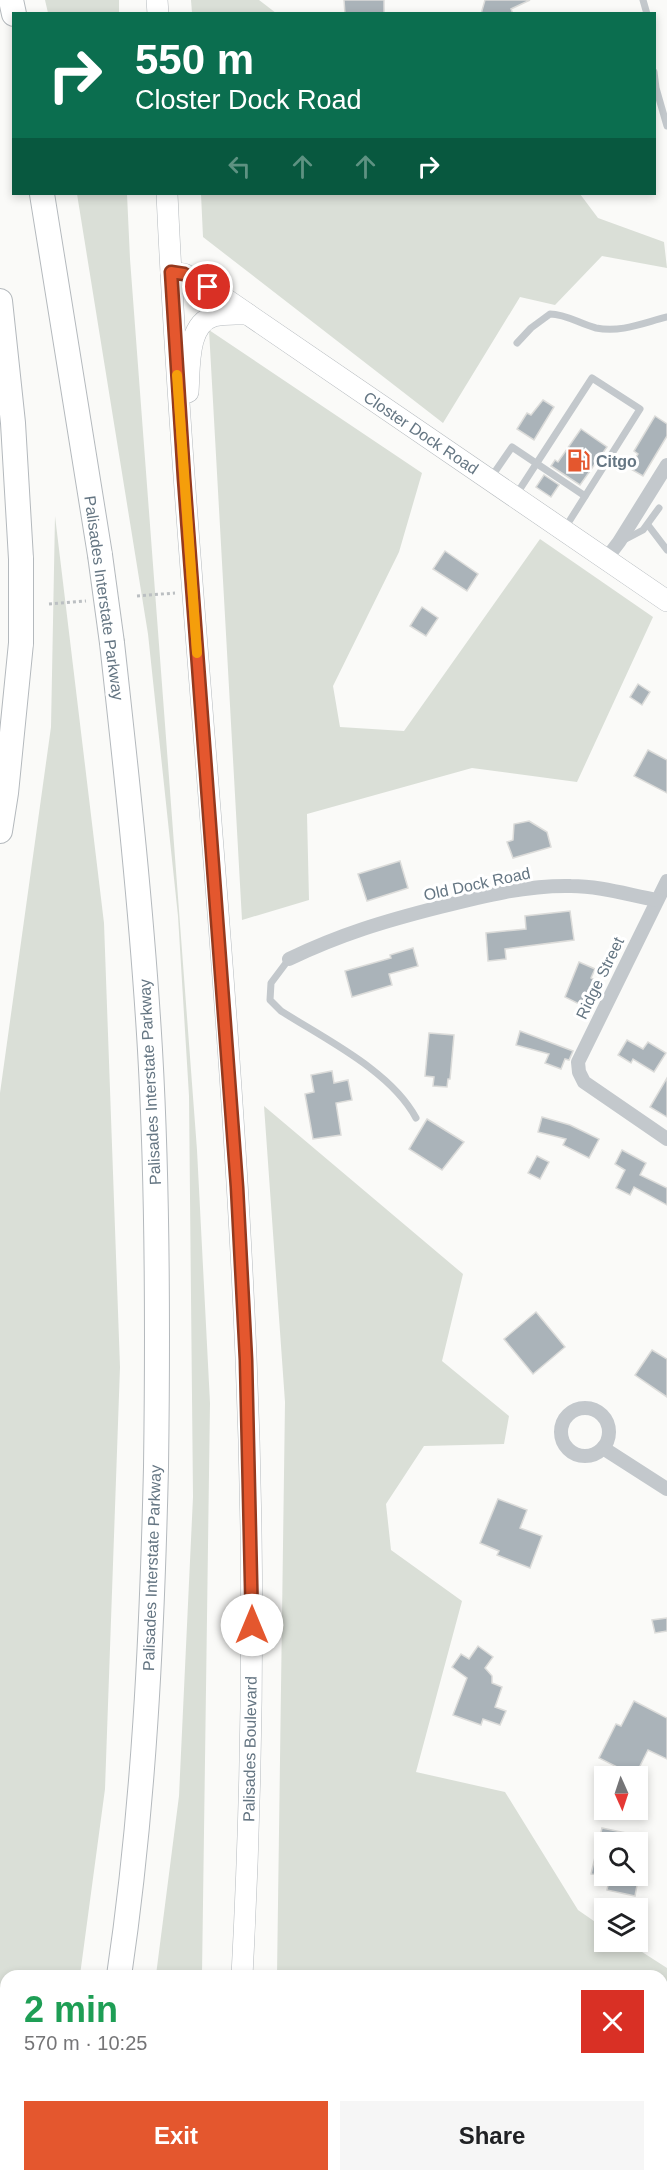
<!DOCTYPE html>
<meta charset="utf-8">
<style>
:root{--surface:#fff;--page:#f6f6f6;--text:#202124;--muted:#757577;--accent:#e4572e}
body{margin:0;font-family:Helvetica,sans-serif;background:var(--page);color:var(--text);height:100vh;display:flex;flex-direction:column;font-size:22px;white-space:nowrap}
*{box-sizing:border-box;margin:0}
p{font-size:20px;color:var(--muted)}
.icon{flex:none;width:33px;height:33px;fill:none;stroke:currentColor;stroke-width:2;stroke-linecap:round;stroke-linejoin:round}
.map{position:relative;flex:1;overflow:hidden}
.sheet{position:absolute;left:0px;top:1970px;width:668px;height:212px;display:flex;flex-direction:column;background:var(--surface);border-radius:18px 18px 0 0;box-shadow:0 3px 9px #0003}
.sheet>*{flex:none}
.hud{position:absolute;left:12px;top:12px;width:644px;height:183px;border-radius:0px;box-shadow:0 3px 9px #0003;background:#0b6e4f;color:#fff;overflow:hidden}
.needle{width:39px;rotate:177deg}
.fabs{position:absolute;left:594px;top:1766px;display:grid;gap:12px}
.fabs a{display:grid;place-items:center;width:54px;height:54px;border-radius:0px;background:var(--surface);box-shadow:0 3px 9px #0003;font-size:30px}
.pin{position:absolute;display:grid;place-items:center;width:51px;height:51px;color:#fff;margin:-26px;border:3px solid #fff;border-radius:50%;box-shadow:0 2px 6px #0007}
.me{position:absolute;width:66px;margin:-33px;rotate:0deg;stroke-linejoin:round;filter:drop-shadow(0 0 4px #0008)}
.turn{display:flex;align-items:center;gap:21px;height:126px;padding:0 24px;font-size:27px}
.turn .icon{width:78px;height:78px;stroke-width:2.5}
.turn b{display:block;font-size:42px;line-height:51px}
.lanes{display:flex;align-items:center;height:57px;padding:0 24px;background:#0003;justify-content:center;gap:30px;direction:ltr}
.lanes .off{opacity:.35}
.round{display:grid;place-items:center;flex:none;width:63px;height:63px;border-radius:0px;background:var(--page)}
.overview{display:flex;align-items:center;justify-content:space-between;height:102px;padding:0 24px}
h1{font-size:36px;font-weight:800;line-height:45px;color:#1e9e55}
.primary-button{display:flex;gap:12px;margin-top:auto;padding:12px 24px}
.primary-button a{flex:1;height:69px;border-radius:0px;background:var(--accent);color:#fff;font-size:24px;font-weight:800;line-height:69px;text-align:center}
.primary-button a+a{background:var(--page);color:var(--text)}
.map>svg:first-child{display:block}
.green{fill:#dadfd7}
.building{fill:#aab3b9;stroke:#dcdcda;stroke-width:1.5}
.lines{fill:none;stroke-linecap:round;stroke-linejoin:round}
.primary-casing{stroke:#b5babe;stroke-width:22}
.highway-casing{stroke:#b4b9bd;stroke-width:26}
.path{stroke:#bbbfc2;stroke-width:3;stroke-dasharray:3 3;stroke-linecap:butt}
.lane{stroke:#c3c8cc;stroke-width:7}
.street{stroke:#c3c8cc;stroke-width:14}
.primary{stroke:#fff;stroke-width:21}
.highway{stroke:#fff;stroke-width:24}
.highway-bridge-casing{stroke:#b4b9bd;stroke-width:26;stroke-linecap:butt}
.highway-bridge{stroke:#fff;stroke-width:24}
.route-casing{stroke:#94391e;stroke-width:15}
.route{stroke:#e4572e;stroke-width:10}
.slow{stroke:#f59e0b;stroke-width:10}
.labels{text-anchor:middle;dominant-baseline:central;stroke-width:6;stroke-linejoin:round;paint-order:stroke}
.street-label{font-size:16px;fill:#657683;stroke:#fff}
.poi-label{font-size:16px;font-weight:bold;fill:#657683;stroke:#fff;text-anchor:start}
</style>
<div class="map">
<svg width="667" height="2180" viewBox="0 0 667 2180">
<rect width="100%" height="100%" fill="#fafaf8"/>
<g class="green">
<path d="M 45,0 L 119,0 L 119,13 L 48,13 Z"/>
<path d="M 191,0 L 259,0 L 276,13 L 192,13 Z"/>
<path d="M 77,194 L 127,194 L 130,259 L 197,1150 L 210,1403 L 202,1975 L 156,1975 L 179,1796 L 193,1497 L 189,1096 L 178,916 L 148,634 Z"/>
<path d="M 201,194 L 580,194 L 598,218 L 664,242 L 667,268 L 602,256 L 555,305 L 520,297 L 443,423 L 203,237 Z"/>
<path d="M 209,330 L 422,473 L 399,552 L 333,686 L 340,727 L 404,731 L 540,539 L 653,617 L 577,782 L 472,768 L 307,814 L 309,900 L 242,920 Z"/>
<path d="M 55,516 L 104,923 L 120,1367 L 105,1789 L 80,1975 L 6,1976 L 6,2175 L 45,2175 L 44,2180 L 0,2180 L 0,1093 L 51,727 Z"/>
<path d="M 264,1106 L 463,1274 L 442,1361 L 509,1416 L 504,1444 L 424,1446 L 386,1504 L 391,1550 L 462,1601 L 416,1772 L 505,1792 L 578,1910 L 604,1928 L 604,1941 L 625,1941 L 667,1968 L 667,2180 L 257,2180 L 258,2175 L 662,2175 L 662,1976 L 277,1975 L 285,1402 Z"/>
<path d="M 119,2175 L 183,2175 L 182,2180 L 118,2180 Z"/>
</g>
<g class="building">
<path d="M 344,0 L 384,0 L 384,14 L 345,14 Z"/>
<path d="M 485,0 L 530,0 L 511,9 L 513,14 L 481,14 Z"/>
<path d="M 543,400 L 554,407 L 534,440 L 517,429 L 527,413 L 531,415 Z"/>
<path d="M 655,416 L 667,424 L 667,436 L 643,476 L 629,468 L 638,454 L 634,451 Z"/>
<path d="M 581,429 L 607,447 L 580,485 L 551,466 L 555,460 L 558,462 Z"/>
<path d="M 544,475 L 559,485 L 551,497 L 536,487 Z"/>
<path d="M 445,551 L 478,574 L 467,591 L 433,569 Z"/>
<path d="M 422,607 L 438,618 L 426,636 L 410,626 Z"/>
<path d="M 638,684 L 650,692 L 642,705 L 630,697 Z"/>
<path d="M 648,750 L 667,760 L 667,793 L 634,776 Z"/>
<path d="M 529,821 L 547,832 L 551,847 L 513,858 L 507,842 L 513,840 L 514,824 Z"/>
<path d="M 400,861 L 408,888 L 367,901 L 358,874 Z"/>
<path d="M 570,911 L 574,940 L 505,949 L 506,959 L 488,961 L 486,933 L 526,929 L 525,916 Z"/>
<path d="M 413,948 L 418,966 L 389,974 L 392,985 L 352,997 L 345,971 L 391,958 L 390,955 Z"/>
<path d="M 579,962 L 595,969 L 591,978 L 595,980 L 583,1006 L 565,997 Z"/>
<path d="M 520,1031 L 573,1051 L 569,1060 L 565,1059 L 561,1069 L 545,1063 L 549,1054 L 516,1045 Z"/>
<path d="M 429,1033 L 454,1035 L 450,1079 L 448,1079 L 447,1087 L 433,1086 L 434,1077 L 425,1076 Z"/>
<path d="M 627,1040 L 643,1049 L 648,1042 L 666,1053 L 654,1072 L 633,1059 L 631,1063 L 618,1055 Z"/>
<path d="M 332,1071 L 334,1083 L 348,1080 L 352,1100 L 336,1103 L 341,1135 L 313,1139 L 305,1094 L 314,1092 L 311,1075 Z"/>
<path d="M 667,1078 L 667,1117 L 650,1107 Z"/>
<path d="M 542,1117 L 570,1125 L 599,1139 L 589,1158 L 563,1145 L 566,1139 L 538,1132 Z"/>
<path d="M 427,1119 L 464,1142 L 442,1170 L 409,1149 Z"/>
<path d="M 622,1150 L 646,1163 L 640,1175 L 667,1188 L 667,1205 L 634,1187 L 630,1195 L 616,1188 L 625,1170 L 615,1164 Z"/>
<path d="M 537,1156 L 549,1162 L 540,1179 L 528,1173 Z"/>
<path d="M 536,1312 L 565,1347 L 533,1374 L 504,1339 Z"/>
<path d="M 652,1350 L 667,1359 L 667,1397 L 635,1375 Z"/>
<path d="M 498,1499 L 527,1510 L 520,1528 L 542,1536 L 530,1568 L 497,1555 L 499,1551 L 480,1543 Z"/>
<path d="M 667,1618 L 667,1631 L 655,1633 L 652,1620 Z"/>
<path d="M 478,1646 L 493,1657 L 485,1668 L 492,1676 L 492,1683 L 502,1687 L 495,1707 L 506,1711 L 500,1725 L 483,1719 L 481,1725 L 453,1715 L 467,1678 L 452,1667 L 461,1654 L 469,1659 Z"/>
<path d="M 634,1701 L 667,1718 L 667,1759 L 648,1750 L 635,1776 L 599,1758 L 616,1724 L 621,1726 Z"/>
<path d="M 602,1828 L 641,1836 L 640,1842 L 604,1842 L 604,1876 L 591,1874 Z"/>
<path d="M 610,1875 L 639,1875 L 635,1896 L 607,1890 Z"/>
</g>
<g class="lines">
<defs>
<g id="primary">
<path d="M 157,0 L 158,14"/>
<path d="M 167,194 C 185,582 230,968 246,1357 C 255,1563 253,1769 242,1976"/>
<path d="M 171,272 L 184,274 L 208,287 L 667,601"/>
<path d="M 188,392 C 190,369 186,324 214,316 C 224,313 236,314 247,314"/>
<path d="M 224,2180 L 225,2175"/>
</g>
<g id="highway">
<path d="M 11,0 L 14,14"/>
<path d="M 42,194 L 100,555"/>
<path d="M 0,301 L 13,423 L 21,559"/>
<path d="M 112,643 C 127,778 142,914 150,1050 C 158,1189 158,1328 156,1467 C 152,1637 144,1807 119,1976"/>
<path d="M 0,831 L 6,793 L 21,643"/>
<path d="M 82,2180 L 83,2175"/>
</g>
</defs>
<use href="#primary" class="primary-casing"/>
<use href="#highway" class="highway-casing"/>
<g class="path">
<path d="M 137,596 L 175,593"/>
<path d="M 49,604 L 86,601"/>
</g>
<g class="lane">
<path d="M 643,0 L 647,14"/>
<path d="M 654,72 L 656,88 L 667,126"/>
<path d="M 517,343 L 531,328 L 550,314 C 566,314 580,324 596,328 C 621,333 643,323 667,317"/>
<path d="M 492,476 L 512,447 L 585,496"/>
<path d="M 516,495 L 592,378 L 640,409 L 565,528"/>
<path d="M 648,525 L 667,550"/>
<path d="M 622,541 L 643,530 L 659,508"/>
<path d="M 289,959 L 271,983 L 270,1000 L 281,1011 C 325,1039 391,1071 416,1118"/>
</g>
<g class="street">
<path d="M 606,559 L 619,542 L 667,465"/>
<path d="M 667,881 L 578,1062 L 579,1072 L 584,1082 L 667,1139"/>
<path d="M 289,959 C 341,934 385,921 440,907 C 483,896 527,885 571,886 C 600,886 629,895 657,900"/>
<circle cx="585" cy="1432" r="24"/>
<path d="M 603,1448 L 667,1489"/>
</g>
<use href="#primary" class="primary"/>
<use href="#highway" class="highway"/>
<defs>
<g id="highway-bridge">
<path d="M 100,555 L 112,643"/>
<path d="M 21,559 L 21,643"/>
</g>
</defs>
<use href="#highway-bridge" class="highway-bridge-casing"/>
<use href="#highway-bridge" class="highway-bridge"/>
</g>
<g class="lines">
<defs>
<path id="route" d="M 208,287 L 184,274 L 171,272 L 184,478 L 237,1187 L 246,1360 L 252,1625"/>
</defs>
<use href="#route" class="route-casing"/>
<use href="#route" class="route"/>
<path class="slow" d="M 177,375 L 197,653"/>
</g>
<defs>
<symbol id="fuel-bare" viewBox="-9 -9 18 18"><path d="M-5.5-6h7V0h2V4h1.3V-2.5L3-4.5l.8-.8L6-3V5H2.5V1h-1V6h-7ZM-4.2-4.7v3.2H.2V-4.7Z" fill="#e4572e" stroke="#fff" stroke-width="2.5" paint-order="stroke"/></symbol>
</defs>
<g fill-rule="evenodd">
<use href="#fuel-bare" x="562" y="444" width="33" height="33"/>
</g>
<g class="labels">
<g class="street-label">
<text transform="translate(421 433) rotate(34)">Closter Dock Road</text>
<text transform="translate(104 598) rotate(82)">Palisades Interstate Parkway</text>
<text transform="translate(477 884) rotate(-12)">Old Dock Road</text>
<text transform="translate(600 978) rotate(-64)">Ridge Street</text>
<text transform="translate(150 1082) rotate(-93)">Palisades Interstate Parkway</text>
<text transform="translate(152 1568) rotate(-88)">Palisades Interstate Parkway</text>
<text transform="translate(250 1749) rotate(-89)">Palisades Boulevard</text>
</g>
<g class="poi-label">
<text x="596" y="461">Citgo</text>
</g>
</g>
</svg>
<div class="fabs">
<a><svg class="needle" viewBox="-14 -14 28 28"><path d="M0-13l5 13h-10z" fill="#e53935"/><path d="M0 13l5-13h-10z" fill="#757577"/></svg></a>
<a><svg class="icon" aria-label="search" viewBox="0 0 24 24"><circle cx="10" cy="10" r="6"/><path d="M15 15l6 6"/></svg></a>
<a><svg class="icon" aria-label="layers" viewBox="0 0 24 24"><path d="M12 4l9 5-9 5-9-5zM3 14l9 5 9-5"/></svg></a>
</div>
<div class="pin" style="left:208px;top:287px;background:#d93025"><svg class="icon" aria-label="arrive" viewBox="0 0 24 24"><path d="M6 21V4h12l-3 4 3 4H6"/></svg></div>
<svg class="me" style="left:252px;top:1625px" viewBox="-20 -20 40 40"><circle r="19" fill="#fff"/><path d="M0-13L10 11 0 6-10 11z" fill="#e4572e"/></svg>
<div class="hud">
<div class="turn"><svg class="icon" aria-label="right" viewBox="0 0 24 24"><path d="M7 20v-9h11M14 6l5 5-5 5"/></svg><div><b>550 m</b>Closter Dock Road</div></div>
<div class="lanes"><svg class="icon off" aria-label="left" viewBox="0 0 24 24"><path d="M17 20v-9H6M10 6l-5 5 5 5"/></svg><svg class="icon off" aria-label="ahead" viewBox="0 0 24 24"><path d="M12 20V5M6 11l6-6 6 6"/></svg><svg class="icon off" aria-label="ahead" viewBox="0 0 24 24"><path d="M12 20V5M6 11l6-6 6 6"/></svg><svg class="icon" aria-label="right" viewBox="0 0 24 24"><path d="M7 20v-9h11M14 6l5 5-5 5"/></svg></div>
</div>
<section class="sheet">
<div class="overview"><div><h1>2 min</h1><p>570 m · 10:25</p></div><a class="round" style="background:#d93025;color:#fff"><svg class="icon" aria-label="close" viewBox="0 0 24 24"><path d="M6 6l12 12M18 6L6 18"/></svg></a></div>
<div class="primary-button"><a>Exit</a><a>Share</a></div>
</section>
</div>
